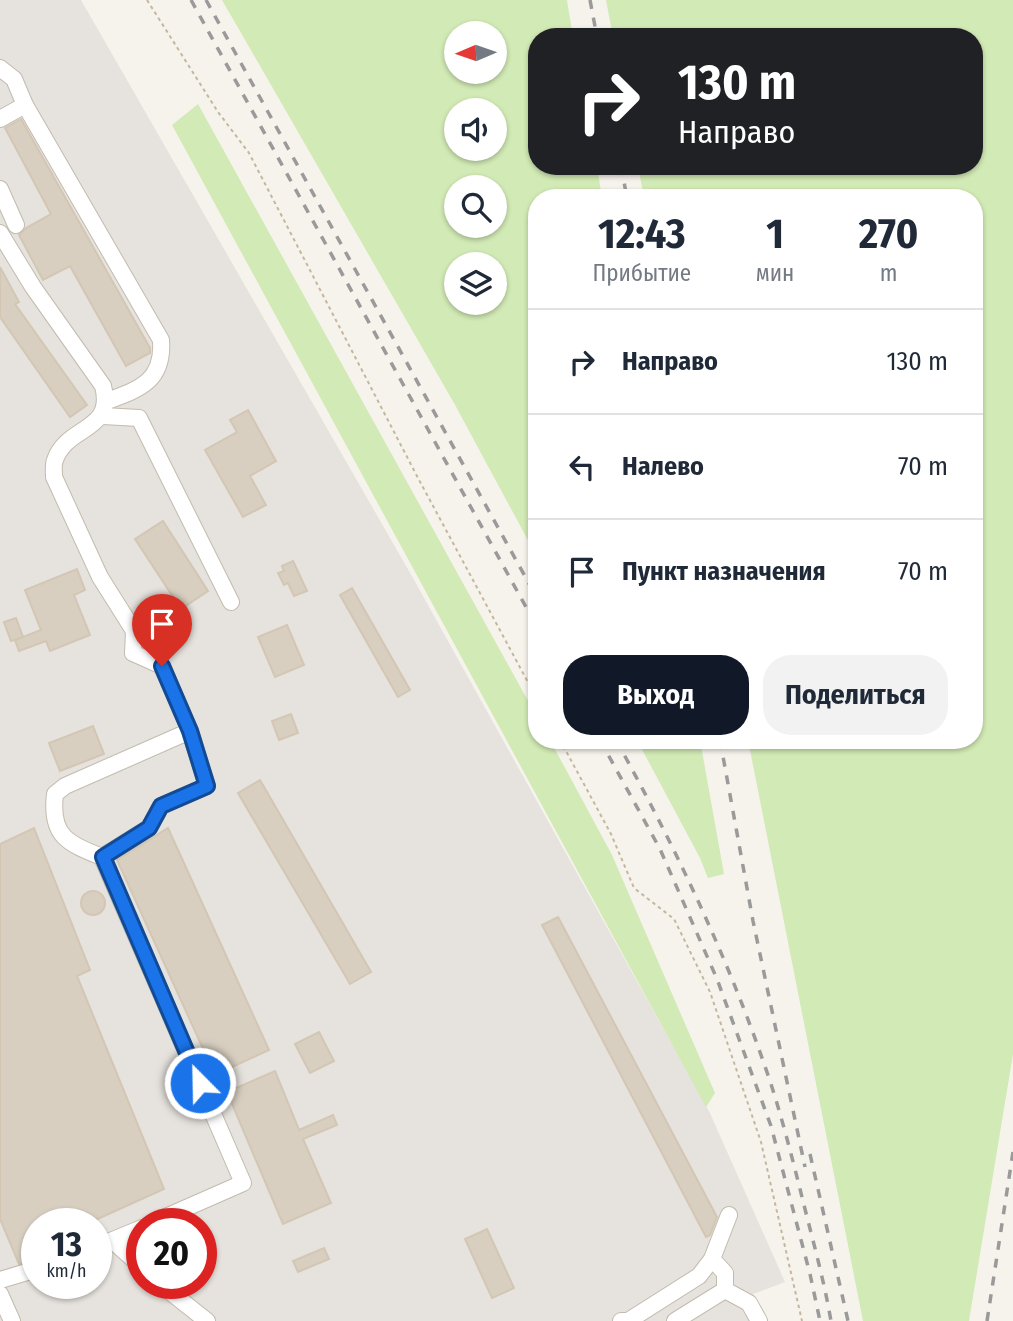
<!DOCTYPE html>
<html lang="ru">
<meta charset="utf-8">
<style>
:root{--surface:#fff;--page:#f2f2f3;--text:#1f2937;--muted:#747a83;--line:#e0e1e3;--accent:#111827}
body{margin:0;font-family:"Fira Sans Condensed",sans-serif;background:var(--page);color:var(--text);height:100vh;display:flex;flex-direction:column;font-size:26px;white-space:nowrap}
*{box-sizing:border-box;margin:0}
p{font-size:23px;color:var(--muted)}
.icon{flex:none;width:38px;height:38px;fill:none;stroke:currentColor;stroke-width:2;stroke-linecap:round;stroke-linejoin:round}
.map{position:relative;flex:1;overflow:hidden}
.drawer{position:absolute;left:528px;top:189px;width:455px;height:560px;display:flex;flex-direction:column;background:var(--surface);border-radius:28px;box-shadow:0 2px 5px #0004}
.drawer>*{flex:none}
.top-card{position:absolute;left:528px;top:28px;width:455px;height:147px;border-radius:28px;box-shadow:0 2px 5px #0004;background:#202124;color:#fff;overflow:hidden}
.needle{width:46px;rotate:268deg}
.controls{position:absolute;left:444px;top:21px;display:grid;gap:14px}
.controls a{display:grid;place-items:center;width:63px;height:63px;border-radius:50%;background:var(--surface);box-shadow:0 2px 5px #0004;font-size:35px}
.speed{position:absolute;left:21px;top:1208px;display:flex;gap:14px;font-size:35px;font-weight:700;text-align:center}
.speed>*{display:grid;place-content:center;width:91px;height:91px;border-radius:50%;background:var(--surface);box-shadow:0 2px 5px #0004;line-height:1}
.speed small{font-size:18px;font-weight:400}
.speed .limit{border:10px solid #d22;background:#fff;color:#111}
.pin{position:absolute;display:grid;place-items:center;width:60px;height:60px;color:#fff;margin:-72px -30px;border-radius:50% 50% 50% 0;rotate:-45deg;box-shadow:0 0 7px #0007}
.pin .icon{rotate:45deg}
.me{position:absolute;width:77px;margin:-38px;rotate:337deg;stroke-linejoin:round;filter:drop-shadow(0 0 5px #0008)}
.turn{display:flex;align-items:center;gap:24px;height:147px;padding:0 35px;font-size:32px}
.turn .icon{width:91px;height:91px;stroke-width:2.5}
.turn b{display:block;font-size:49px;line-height:60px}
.eta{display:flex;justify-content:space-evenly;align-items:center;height:119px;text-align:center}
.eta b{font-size:42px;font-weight:700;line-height:49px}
.action{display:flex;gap:14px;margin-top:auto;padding:14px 35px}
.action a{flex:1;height:80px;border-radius:28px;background:var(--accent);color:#fff;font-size:28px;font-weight:700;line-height:80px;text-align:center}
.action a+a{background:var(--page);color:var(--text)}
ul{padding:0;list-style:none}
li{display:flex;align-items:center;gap:21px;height:105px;padding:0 35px;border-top:2px solid var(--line)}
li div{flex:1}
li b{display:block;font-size:26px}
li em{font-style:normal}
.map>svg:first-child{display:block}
.industrial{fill:#e6e2dd;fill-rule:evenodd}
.green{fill:#d2eab5;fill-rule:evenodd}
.building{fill:#d8cfc1;stroke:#d3c7b4;stroke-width:2}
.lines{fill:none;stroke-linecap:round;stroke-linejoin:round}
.minor-casing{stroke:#c2bbae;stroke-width:18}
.path{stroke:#c4b79f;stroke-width:2;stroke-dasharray:3.5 3.5;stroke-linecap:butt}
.minor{stroke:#fff;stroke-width:16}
.rail{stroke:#9a9a9a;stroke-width:3.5;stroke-dasharray:9 9;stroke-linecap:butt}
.route-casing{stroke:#114b97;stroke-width:18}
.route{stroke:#1a73e8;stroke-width:12}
</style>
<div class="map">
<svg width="1013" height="1321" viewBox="0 0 1013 1321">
<rect width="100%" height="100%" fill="#f6f3ec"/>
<path class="industrial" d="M 0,0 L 81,0 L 413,578 L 709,1111 L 785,1282 L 753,1294 L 762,1321 L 0,1321 ZM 37,1223 L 96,1223 L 96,1283 L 37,1283 ZM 142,1223 L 201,1223 L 201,1283 L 142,1283 Z"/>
<g class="green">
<path d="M 222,0 L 567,0 L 573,37 L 537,37 L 537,166 L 597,166 L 602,198 L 537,198 L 537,557 L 454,403 ZM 495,33 L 495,72 L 457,72 L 457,33 ZM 495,110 L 495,149 L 457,149 L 457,110 ZM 495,187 L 495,226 L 457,226 L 457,187 ZM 495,264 L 495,303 L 457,303 L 457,264 Z"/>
<path d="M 606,0 L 1013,0 L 1013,1054 L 969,1321 L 863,1321 L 748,740 L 975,740 L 975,198 L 644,198 L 638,166 L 975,166 L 975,37 L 613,37 Z"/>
<path d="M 198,104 L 537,717 L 537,740 L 550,740 L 612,855 L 715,1093 L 706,1107 L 172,125 Z"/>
<path d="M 637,740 L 700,740 L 724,874 L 708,878 L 700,858 Z"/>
</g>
<g class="building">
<path d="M 21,119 L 150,348 L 150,353 L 126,366 L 70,266 L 43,280 L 19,235 L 26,228 L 51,214 L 5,128 Z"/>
<path d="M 0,267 L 19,302 L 15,304 L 87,405 L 70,417 L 0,317 Z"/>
<path d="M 248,410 L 276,461 L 250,476 L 266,505 L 243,517 L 205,450 L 237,432 L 230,420 Z"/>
<path d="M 163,521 L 208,591 L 181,609 L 135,539 Z"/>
<path d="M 293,561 L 307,591 L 294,596 L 288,583 L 284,585 L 278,573 L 284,571 L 282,566 Z"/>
<path d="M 77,569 L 85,590 L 74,595 L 90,635 L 50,651 L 46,641 L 19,651 L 15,640 L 41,630 L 25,590 Z"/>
<path d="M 352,588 L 410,690 L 398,697 L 340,595 Z"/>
<path d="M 16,618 L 23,637 L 11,641 L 4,622 Z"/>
<path d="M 287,625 L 304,665 L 275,677 L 258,637 Z"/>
<path d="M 291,714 L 298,733 L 279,740 L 272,721 Z"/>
<path d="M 93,726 L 104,754 L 60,771 L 49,743 Z"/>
<path d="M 260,780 L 371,972 L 350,984 L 238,793 Z"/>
<path d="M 34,828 L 90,970 L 77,976 L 164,1189 L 93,1221 L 94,1223 L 37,1223 L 37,1259 L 19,1264 L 0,1219 L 0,844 Z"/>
<path d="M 168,828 L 269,1050 L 215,1075 L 117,860 Z"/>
<circle cx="93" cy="903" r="12"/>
<path d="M 558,917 L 717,1217 L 710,1235 L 706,1237 L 542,925 Z"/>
<path d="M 319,1032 L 334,1061 L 310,1073 L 295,1044 Z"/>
<path d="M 275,1071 L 299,1130 L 333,1115 L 337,1125 L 303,1139 L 331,1203 L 283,1224 L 227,1092 Z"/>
<path d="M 487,1229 L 514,1288 L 492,1298 L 465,1239 Z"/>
<path d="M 324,1248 L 329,1259 L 298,1272 L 293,1261 Z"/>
</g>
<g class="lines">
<defs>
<g id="minor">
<path d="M 0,68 L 14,79 L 25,105 L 161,340 C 164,381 140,389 107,401"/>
<path d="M 0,119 L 25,105"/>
<path d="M 0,189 L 16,225"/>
<path d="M 0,233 L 33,287 L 103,386 C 115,432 67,425 55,460 C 53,464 54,472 54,477 L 100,577 L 134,631 L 133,653 L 162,666 L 190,731 L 207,786 L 161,806 L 149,828 L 102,857"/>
<path d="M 103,416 L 139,418 L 231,602"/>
<path d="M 152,1223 L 243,1183 L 102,857 C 67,843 50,836 55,794 L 65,786 L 190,731"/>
<path d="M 113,1241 L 142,1267"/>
<path d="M 96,1247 L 142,1228"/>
<path d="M 712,1259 L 725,1273 L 725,1290"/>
<path d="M 0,1280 L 37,1269"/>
<path d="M 159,1283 L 207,1321"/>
<path d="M 0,1294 L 12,1321"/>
<path d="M 621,1321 L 628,1321 L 699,1276 L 712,1259 L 729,1215"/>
<path d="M 675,1321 L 725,1290 L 749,1303 L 759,1321"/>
</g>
</defs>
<use href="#minor" class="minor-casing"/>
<g class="path">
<path d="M 147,0 L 218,112 L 249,153 L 418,478 L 537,699"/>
<path d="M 560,740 L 611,834 L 634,888 L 674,919 L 710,992 L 761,1142 L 802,1321"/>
</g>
<use href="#minor" class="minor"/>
<g class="rail">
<path d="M 191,0 L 537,627"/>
<path d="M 206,0 L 537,598"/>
<path d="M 590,0 L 597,37"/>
<path d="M 621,166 L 627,198"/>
<path d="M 600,740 L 660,849 L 717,979 L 771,1126 L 810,1274 L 820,1321"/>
<path d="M 616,740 C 677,850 731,964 771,1084 C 785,1128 796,1173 807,1217 C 816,1252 825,1286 831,1321"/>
<path d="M 720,740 L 753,921 L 805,1167"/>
<path d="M 810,1154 L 848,1321"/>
<path d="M 987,1321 L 1013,1152"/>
</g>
</g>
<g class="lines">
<defs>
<path id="route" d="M 162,666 L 190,731 L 207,786 L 161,806 L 149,828 L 103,857 L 200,1083"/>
</defs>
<use href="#route" class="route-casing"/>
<use href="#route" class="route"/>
</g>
</svg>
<div class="controls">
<a><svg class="needle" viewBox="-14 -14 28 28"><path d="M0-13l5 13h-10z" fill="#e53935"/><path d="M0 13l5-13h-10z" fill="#747a83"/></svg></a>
<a><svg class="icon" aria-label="sound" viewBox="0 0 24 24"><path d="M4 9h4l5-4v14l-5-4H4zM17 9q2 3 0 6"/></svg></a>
<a><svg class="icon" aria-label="search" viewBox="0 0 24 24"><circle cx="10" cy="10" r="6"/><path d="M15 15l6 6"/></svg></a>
<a><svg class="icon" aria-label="layers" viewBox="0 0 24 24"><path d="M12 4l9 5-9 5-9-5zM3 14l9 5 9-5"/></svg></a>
</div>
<div class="speed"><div>13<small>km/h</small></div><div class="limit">20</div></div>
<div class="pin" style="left:162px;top:666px;background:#d93025"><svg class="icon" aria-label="arrive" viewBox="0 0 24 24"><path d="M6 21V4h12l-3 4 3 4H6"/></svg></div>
<svg class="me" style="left:200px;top:1083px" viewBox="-20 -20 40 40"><circle r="17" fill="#1a73e8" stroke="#fff" stroke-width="3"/><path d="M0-11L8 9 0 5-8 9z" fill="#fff"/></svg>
<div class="top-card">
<div class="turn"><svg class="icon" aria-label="right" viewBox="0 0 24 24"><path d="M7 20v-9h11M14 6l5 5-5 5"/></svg><div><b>130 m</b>Направо</div></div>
</div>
<section class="drawer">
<div class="eta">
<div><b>12:43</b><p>Прибытие</p></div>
<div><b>1</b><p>мин</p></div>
<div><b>270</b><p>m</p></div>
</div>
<ul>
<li><svg class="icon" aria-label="right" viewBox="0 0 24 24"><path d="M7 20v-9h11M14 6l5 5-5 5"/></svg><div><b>Направо</b></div><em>130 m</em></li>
<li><svg class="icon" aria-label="left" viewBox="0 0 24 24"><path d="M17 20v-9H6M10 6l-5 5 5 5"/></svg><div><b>Налево</b></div><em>70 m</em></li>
<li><svg class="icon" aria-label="arrive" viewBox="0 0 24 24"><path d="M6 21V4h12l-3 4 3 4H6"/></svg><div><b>Пункт назначения</b></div><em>70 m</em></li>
</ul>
<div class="action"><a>Выход</a><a>Поделиться</a></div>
</section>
</div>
